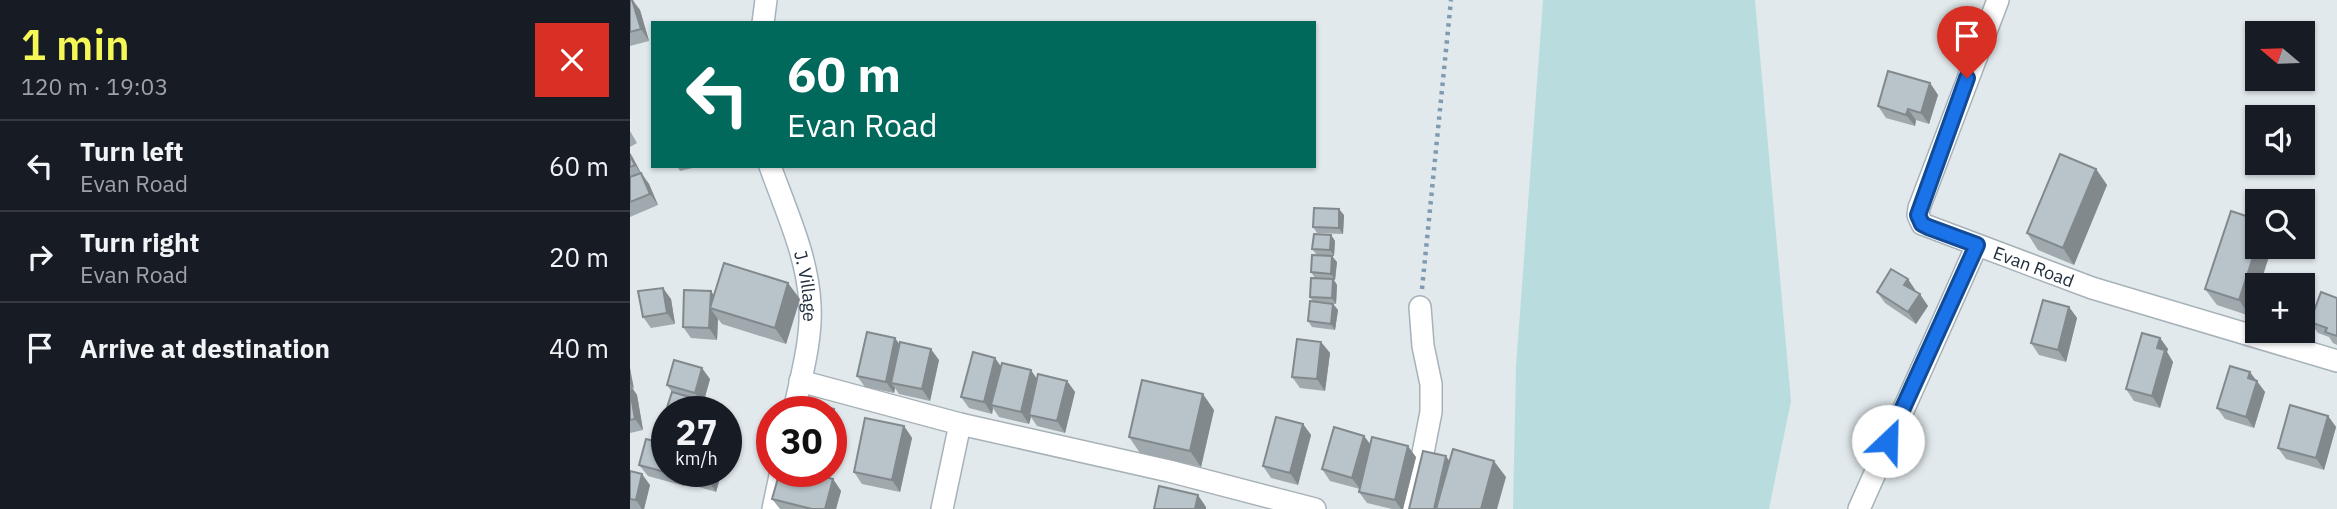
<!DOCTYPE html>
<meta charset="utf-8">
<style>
:root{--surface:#171b24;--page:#242831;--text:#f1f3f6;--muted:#9ea1a6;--line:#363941;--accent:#f4f755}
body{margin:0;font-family:"IBM Plex Sans",sans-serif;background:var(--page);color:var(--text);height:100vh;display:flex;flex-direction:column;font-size:26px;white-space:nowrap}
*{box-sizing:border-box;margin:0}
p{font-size:23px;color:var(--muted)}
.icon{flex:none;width:38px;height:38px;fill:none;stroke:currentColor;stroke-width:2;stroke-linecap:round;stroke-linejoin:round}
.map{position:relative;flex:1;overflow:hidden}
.panel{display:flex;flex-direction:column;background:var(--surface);width:630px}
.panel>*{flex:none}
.top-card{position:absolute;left:21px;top:21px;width:665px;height:147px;border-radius:0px;box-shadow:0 2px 5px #0004;background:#00695c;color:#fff;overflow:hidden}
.needle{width:46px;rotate:289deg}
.buttons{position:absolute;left:1615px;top:21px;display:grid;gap:14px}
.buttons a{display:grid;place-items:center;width:70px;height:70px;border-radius:0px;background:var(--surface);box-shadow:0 2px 5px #0004;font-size:35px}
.speed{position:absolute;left:21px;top:396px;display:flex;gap:14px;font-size:35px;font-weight:700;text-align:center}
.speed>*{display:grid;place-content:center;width:91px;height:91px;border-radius:50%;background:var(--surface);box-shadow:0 2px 5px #0004;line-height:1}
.speed small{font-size:18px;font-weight:400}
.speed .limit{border:10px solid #d22;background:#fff;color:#111}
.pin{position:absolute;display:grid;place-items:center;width:60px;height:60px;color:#fff;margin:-72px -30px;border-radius:50% 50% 50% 0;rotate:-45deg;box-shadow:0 0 7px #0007}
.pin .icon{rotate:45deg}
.me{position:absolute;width:77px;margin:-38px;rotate:24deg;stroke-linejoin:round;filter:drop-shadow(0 0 5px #0008)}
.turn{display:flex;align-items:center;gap:24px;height:147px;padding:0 21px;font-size:32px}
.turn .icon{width:91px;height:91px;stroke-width:2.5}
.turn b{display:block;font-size:49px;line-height:60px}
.round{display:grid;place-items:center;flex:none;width:74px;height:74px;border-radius:0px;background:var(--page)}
.head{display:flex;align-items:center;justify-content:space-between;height:119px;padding:0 21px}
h1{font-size:42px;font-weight:600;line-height:52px;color:var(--accent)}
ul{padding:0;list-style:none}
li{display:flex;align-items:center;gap:21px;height:91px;padding:0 21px;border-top:2px solid var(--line)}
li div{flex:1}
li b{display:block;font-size:26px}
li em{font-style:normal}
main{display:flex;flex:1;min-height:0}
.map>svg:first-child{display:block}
.green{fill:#b9ddde}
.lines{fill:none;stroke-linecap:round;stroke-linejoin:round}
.street-casing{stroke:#a7b1b8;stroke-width:24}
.secondary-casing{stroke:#a5b4bf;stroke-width:24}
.path{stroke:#809bb1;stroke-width:4.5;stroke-dasharray:3.5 5;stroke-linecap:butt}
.street{stroke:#fff;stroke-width:21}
.secondary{stroke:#fff;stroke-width:21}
.wall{fill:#9fa9ae}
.shaded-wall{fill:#82898d}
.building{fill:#b9c4ca;stroke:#82898d;stroke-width:2}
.route-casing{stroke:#114b97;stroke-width:18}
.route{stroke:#1a73e8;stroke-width:12}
.labels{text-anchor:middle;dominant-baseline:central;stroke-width:6;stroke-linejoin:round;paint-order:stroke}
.street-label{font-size:18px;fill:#212f3e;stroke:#f2f7f9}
</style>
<main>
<section class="panel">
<div class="head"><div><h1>1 min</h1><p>120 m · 19:03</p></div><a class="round" style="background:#d93025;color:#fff"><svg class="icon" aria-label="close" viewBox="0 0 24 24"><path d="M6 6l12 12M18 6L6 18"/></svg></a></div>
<ul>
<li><svg class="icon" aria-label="left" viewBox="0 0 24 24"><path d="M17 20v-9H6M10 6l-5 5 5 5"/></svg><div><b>Turn left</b><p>Evan Road</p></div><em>60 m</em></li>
<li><svg class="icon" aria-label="right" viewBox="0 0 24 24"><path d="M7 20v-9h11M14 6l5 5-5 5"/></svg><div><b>Turn right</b><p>Evan Road</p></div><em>20 m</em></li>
<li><svg class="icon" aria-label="arrive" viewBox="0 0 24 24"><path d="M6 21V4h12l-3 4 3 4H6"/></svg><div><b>Arrive at destination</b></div><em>40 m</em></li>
</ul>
</section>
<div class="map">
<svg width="1707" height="509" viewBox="0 0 1707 509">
<rect width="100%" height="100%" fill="#e1e9ec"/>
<path class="green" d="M 913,0 L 1125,0 L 1161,401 L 1139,509 L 883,509 L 886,367 Z"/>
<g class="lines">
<defs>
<g id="street">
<path id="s1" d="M 1368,0 L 1289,208 L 1288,215 L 1292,224 L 1462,288 L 1707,361"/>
<path d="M 170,381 L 330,424 L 539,471 L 685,509"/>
<path d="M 312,509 L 330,424"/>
<path d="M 782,509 L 801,412 L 801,384 L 793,346 L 790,307"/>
<path d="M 1229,509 L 1347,245"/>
</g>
<g id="secondary">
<path d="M 133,23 L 136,0"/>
<path id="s2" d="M 140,166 C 156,211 178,257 180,305 C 182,340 171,377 164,411"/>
<path d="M 143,509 L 151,471"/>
</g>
</defs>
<use href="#street" class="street-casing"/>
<use href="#secondary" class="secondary-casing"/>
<path class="path" d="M 792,289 L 821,0"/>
<use href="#street" class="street"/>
<use href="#secondary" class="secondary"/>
</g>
<g class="wall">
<path d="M 0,0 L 3,0 L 10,10 L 19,41 L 0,46 Z"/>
<path d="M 1300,83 L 1308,95 L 1299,124 L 1286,120 L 1285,126 L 1256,118 L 1248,106 Z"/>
<path d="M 0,131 L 7,143 L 0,147 Z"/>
<path d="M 0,153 L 11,173 L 19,184 L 28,205 L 0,217 Z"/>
<path d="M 47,166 L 71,166 L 50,171 Z"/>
<path d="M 1466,169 L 1477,185 L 1444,265 L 1408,250 L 1397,233 Z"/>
<path d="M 1601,211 L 1620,316 L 1587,305 L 1575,289 Z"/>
<path d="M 714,215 L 713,234 L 687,233 L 683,227 Z"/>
<path d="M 701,235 L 705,241 L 704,256 L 687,255 L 682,249 Z"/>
<path d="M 707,262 L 705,280 L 704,280 L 707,285 L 706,304 L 699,303 L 703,304 L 708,310 L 705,330 L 682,327 L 678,321 L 683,302 L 680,297 L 685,278 L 681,272 Z"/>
<path d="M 81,291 L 84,296 L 170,299 L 156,344 L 92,324 L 88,319 L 87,340 L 61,338 L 53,327 Z"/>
<path d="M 1286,291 L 1298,306 L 1286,324 L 1255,303 L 1247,292 Z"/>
<path d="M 1628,295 L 1628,325 L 1624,324 L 1620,318 Z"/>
<path d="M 1707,298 L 1707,345 L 1703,343 L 1699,337 L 1688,333 L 1680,322 Z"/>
<path d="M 41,299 L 45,324 L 21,328 L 13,317 Z"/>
<path d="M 1439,307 L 1447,318 L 1436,362 L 1409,355 L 1401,343 Z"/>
<path d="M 1530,338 L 1538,349 L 1537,352 L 1543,362 L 1530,408 L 1504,401 L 1496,389 Z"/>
<path d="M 691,342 L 700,353 L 695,391 L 670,388 L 662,377 Z"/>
<path d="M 270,344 L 309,360 L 300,401 L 269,394 L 265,388 L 264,393 L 235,387 L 227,376 Z"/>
<path d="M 365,358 L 371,366 L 407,379 L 437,381 L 445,392 L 435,433 L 407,426 L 401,417 L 399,424 L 369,417 L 363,408 L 362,414 L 339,408 L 331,397 Z"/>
<path d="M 0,368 L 3,389 L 7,395 L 13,430 L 0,433 Z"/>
<path d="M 80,379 L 73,404 L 69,403 L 75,411 L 37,411 L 37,429 L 32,423 L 42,392 L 37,385 Z"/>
<path d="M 1626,380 L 1635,392 L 1624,428 L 1595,419 L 1587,408 Z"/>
<path d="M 584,410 L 571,467 L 510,453 L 499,437 Z"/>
<path d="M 1698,416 L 1706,427 L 1694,470 L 1656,459 L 1648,448 Z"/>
<path d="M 673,424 L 681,435 L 668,485 L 641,478 L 633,466 Z"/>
<path d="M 274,426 L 282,438 L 270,492 L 232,484 L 224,472 Z"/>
<path d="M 734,436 L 741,445 L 786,457 L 773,509 L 762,509 L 737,503 L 729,492 L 730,489 L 700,481 L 692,469 Z"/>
<path d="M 9,465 L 37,471 L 92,471 L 86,492 L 62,485 L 56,476 L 54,486 L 18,476 Z"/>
<path d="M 0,471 L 20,485 L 14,509 L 0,509 Z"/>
<path d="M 150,471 L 199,471 L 197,478 L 203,479 L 211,491 L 206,509 L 150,509 L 142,499 Z"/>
</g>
<g class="shaded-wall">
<path d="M 2,0 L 10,10 L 19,41 L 11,29 Z"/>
<path d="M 1300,83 L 1308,95 L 1299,124 L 1291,113 Z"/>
<path d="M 1278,109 L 1286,120 L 1285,126 L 1276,115 Z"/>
<path d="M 0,153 L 2,156 L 13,177 L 5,165 L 0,156 Z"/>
<path d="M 1466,169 L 1477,185 L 1444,265 L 1433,248 Z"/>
<path d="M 11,173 L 19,184 L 28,205 L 20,194 Z"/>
<path d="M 709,209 L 714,215 L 713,234 L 709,228 Z"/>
<path d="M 701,235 L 705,241 L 704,256 L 700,250 Z"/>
<path d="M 1628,242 L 1628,247 L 1642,247 L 1630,285 L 1628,285 L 1628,294 L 1620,316 L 1609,300 Z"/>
<path d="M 702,256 L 707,262 L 705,280 L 701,274 Z"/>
<path d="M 703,279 L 707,285 L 706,304 L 702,298 Z"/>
<path d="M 1278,279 L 1286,291 L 1282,296 L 1274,285 Z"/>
<path d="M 158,283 L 170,299 L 156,344 L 145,328 Z"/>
<path d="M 33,288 L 41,299 L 45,324 L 37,313 Z"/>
<path d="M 81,291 L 89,303 L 80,308 L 88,319 L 87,340 L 79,328 Z"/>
<path d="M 1290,294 L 1298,306 L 1286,324 L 1278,312 Z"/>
<path d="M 703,304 L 708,310 L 705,330 L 701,324 Z"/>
<path d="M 1439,307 L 1447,318 L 1436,362 L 1428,350 Z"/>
<path d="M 265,338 L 273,349 L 261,383 L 265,388 L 264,393 L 256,382 Z"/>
<path d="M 1530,338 L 1538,349 L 1537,352 L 1543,362 L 1530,408 L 1522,396 L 1527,348 Z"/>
<path d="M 691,342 L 700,353 L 695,391 L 687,379 Z"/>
<path d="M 301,349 L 309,360 L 300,401 L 292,389 Z"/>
<path d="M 365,358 L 373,370 L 361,405 L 363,408 L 362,414 L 354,402 Z"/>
<path d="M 0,368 L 4,389 L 0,384 Z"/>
<path d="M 72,368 L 80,379 L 73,404 L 65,393 Z"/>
<path d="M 401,370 L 409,382 L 399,415 L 401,417 L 399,424 L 391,412 Z"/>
<path d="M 1620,372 L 1635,392 L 1624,428 L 1616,417 L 1618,378 Z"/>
<path d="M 437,381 L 445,392 L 435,433 L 427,421 Z"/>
<path d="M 0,385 L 7,395 L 13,430 L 5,419 Z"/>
<path d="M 573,394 L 584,410 L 571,467 L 560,451 Z"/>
<path d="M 67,399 L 75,411 L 63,411 Z"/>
<path d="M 204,409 L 212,421 L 201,462 L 201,419 Z"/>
<path d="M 1698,416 L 1706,427 L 1694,470 L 1686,458 Z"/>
<path d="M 673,424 L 681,435 L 668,485 L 660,473 Z"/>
<path d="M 274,426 L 282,438 L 270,492 L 262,480 Z"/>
<path d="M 734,436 L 742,447 L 730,489 L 722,478 Z"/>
<path d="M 778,446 L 786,457 L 773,509 L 771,509 L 765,500 Z"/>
<path d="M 816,456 L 824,468 L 814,509 L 804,509 Z"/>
<path d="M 864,461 L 876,477 L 867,509 L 851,509 Z"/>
<path d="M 47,471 L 58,471 L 54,473 L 56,476 L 54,486 L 46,475 Z"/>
<path d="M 81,471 L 92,471 L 86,492 L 78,480 Z"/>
<path d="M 188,471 L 199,471 L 196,483 Z"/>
<path d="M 12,474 L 20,485 L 14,509 L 12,509 L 6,500 Z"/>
<path d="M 203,479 L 211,491 L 206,509 L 195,509 Z"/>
<path d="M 568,495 L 576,507 L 576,509 L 565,509 Z"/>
</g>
<g class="building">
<path d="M 0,0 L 2,0 L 11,29 L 0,32 Z"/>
<path d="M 1258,71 L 1300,83 L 1291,113 L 1278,109 L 1276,115 L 1248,106 Z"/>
<path d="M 1430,154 L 1466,169 L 1433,248 L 1397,233 Z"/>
<path d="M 0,156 L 5,165 L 0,167 Z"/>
<path d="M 11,173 L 20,194 L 0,202 L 0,177 Z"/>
<path d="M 684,208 L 709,209 L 709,228 L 683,227 Z"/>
<path d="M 1601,211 L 1628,220 L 1628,242 L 1609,300 L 1575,289 Z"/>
<path d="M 684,234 L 701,235 L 700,250 L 682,249 Z"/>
<path d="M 682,255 L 702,256 L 701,274 L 681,272 Z"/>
<path d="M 94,263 L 158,283 L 145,328 L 80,308 Z"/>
<path d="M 1261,269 L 1278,279 L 1274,285 L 1290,294 L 1278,312 L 1247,292 Z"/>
<path d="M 681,278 L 703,279 L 702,298 L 680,297 Z"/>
<path d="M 33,288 L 37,313 L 13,317 L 8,291 Z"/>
<path d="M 54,290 L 81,291 L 79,328 L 53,327 Z"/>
<path d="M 1691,292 L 1707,298 L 1707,336 L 1695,332 L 1697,328 L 1680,322 Z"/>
<path d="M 1628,295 L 1628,320 L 1620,318 Z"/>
<path d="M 1413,300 L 1439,307 L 1428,350 L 1401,343 Z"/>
<path d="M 680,301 L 703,304 L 701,324 L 678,321 Z"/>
<path d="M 237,332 L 265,338 L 256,382 L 227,376 Z"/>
<path d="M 1512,333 L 1530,338 L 1527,348 L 1535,350 L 1522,396 L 1496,389 Z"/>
<path d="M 667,339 L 691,342 L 687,379 L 662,377 Z"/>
<path d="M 270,342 L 301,349 L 292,389 L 261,383 Z"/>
<path d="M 343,352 L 365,358 L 354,402 L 331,397 Z"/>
<path d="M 44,360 L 72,368 L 65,393 L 37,385 Z"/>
<path d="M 372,363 L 401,370 L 391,412 L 361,405 Z"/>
<path d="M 1600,366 L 1620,372 L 1618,378 L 1627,381 L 1616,417 L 1587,408 Z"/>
<path d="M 408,374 L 437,381 L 427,421 L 399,415 Z"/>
<path d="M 512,380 L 573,394 L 560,451 L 499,437 Z"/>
<path d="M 0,390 L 5,419 L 0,420 Z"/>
<path d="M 42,392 L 67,399 L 63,411 L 37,411 L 37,424 L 32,423 Z"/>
<path d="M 172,401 L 204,409 L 201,419 L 201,411 L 169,411 Z"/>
<path d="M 1660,405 L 1698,416 L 1686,458 L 1648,448 Z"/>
<path d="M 646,417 L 673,424 L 660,473 L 633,466 Z"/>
<path d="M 235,418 L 274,426 L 262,480 L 224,472 Z"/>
<path d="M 704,427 L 734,436 L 722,478 L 692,469 Z"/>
<path d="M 742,437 L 778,446 L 765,500 L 729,492 Z"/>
<path d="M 16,439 L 37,444 L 37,471 L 47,471 L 46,475 L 9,465 Z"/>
<path d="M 823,449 L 864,461 L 851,509 L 806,509 Z"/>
<path d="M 793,451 L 816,456 L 804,509 L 779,509 Z"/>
<path d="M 0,471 L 12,474 L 6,500 L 0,499 Z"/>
<path d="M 55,471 L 81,471 L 78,480 L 54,473 Z"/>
<path d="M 150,471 L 170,471 L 203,479 L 195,509 L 182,509 L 142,499 Z"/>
<path d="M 529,486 L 568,495 L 565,509 L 524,509 Z"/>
</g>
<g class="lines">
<defs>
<path id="route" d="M 1258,441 L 1347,245 L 1298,227 L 1292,224 L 1288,215 L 1337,78"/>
</defs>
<use href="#route" class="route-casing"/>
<use href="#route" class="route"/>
</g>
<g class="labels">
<g class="street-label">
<text stroke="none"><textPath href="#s1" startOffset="359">Evan Road</textPath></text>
<text stroke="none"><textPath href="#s2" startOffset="126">J. Village</textPath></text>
</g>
</g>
</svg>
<div class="buttons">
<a><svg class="needle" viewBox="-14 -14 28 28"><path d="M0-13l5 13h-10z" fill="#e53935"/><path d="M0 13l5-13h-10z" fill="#9ea1a6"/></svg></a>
<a><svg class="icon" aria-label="sound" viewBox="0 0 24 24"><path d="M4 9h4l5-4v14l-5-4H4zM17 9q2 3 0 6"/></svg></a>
<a><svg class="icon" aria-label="search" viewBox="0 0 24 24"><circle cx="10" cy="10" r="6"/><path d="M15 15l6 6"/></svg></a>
<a>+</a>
</div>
<div class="speed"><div>27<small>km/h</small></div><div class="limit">30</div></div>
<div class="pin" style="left:1337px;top:78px;background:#d93025"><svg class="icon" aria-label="arrive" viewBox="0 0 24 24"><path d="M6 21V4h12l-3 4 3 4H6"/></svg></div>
<svg class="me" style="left:1258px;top:441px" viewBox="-20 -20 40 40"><circle r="19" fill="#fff"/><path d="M0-13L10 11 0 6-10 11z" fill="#1a73e8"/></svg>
<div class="top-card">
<div class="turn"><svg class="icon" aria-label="left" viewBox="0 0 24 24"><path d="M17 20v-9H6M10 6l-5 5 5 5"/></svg><div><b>60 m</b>Evan Road</div></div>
</div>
</div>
</main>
